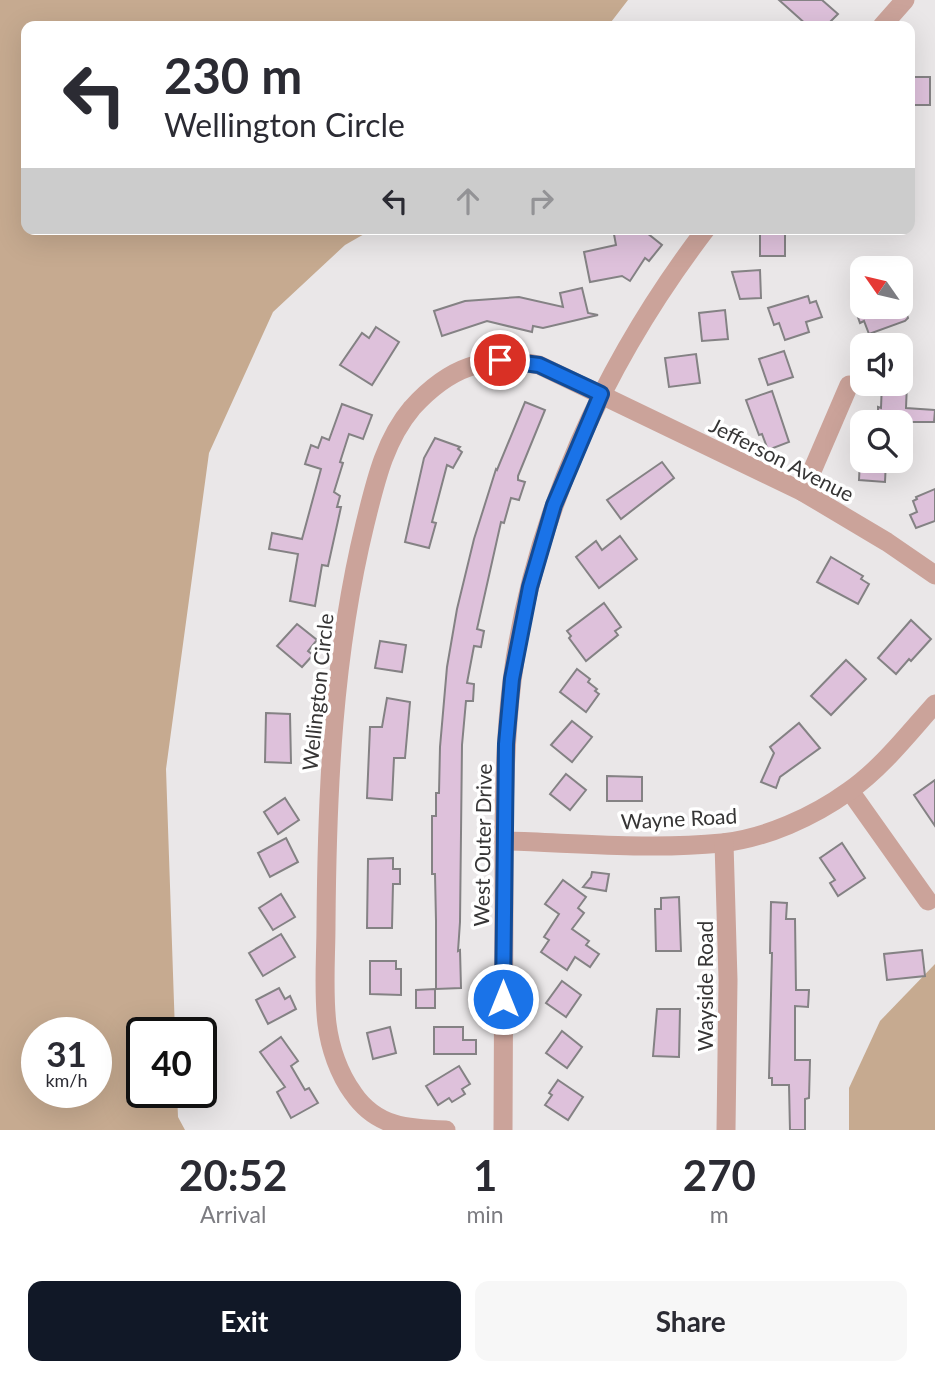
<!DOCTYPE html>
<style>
:root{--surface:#fff;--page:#f7f7f7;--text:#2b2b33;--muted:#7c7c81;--accent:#111827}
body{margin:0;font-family:Lato,sans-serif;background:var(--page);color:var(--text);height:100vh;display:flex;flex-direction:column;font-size:26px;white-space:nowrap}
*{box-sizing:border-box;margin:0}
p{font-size:23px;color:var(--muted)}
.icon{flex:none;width:38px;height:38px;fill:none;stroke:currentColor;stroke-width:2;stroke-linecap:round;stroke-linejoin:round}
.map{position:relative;height:1130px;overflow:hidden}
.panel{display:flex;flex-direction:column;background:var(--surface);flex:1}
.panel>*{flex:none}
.top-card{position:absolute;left:21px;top:21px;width:894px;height:214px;border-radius:14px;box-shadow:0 7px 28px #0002;background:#fff;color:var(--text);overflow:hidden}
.needle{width:46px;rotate:304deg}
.controls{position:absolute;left:850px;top:256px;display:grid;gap:14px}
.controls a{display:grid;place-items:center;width:63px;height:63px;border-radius:14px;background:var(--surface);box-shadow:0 7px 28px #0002;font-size:35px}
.speed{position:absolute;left:21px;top:1017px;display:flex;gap:14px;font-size:35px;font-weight:700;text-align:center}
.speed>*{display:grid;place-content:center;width:91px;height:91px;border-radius:50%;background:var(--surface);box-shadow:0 7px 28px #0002;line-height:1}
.speed small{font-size:18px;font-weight:400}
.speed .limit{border:4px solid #111;border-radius:10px;background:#fff;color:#111}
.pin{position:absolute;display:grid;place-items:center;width:60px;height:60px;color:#fff;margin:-30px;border:4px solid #fff;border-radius:50%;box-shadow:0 2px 7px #0007}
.me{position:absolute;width:77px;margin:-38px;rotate:0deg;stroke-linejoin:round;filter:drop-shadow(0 0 5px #0008)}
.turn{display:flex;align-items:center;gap:24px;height:147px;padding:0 28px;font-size:32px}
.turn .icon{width:91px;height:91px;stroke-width:2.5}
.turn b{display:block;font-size:49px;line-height:60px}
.lanes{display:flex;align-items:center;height:66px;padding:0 28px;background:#0003;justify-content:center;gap:35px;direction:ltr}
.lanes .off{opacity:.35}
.eta{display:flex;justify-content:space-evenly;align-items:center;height:119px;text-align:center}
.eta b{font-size:42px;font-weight:700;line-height:49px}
.cta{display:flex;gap:14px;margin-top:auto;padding:14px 28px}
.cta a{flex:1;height:80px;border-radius:14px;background:var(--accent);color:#fff;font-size:28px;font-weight:700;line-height:80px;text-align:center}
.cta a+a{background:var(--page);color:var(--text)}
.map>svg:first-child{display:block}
.forest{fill:#c6aa90;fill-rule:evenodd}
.building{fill:#dec1db;stroke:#848284;stroke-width:2}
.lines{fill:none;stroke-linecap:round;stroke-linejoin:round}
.minor{stroke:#cba39a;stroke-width:19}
.tertiary{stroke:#cba39a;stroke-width:19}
.route-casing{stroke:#114b97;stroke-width:18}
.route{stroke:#1a73e8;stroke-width:12}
.labels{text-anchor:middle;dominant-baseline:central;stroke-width:7;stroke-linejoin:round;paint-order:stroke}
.street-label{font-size:21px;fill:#363535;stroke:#fff}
</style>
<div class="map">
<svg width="935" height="1130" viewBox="0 0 935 1130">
<rect width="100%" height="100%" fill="#eae7e8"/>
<g class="forest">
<path d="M 0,0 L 628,0 L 608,26 L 26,26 L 26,229 L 373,229 L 345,245 L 273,312 L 209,453 L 166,769 L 175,1032 L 142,1032 L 142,1092 L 177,1092 L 178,1117 L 185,1130 L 0,1130 ZM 37,1032 L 96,1032 L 96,1092 L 37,1092 Z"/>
<path d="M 935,964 L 935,1130 L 849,1130 L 849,1088 L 880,1021 Z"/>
</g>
<g class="building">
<path d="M 779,0 L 822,0 L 838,14 L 826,26 L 808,26 Z"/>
<rect x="910" y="77" width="20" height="28"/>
<path d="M 613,229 L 642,229 L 662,245 L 649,261 L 645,258 L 630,281 L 622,276 L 590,282 L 584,252 L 616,245 Z"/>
<rect x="760" y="229" width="25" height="27"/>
<path d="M 760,270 L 761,298 L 740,299 L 732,272 Z"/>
<path d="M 582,288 L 588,313 L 598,315 L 543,328 L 533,326 L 532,332 L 487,321 L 442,336 L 434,311 L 465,301 L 519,297 L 563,307 L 560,293 Z"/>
<path d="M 808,296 L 810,303 L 816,301 L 822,317 L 806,322 L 809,332 L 785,340 L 779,323 L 774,325 L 768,308 Z"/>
<path d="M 854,306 L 904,306 L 908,318 L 905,321 L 869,334 L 864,321 L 860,323 Z"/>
<path d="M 725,310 L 728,339 L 702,341 L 699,313 Z"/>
<path d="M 376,327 L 399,342 L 372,385 L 340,365 L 362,333 L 369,338 Z"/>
<path d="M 784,351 L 793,377 L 768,385 L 759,359 Z"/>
<path d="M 696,354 L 700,383 L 669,387 L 665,358 Z"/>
<path d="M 882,383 L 907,383 L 906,408 L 935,410 L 934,422 L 878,422 L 878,407 L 881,408 Z"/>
<path d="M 772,391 L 789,442 L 768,450 L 762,434 L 759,435 L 746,400 Z"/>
<path d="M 525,402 L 545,410 L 518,476 L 518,480 L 525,482 L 519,500 L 511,498 L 504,523 L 501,522 L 477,629 L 484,631 L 481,647 L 474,646 L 467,683 L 474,684 L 473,701 L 466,701 L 462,745 L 460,922 L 458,951 L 460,950 L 461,988 L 436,989 L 436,921 L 435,874 L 432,874 L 432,816 L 436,816 L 436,793 L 439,793 L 440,747 L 447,667 L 457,609 L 474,539 L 496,469 L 497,470 Z"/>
<path d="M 342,404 L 372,415 L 363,439 L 349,434 L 340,462 L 343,463 L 334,492 L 340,496 L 337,507 L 341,507 L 328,566 L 322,565 L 315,606 L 290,601 L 298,554 L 269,549 L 272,533 L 302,539 L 321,469 L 305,464 L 311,445 L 318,448 L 322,437 L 329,440 Z"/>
<path d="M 435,438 L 460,447 L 458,449 L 462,452 L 453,468 L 447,465 L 432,522 L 436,523 L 429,548 L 405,542 L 424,458 Z"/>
<path d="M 860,460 L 886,460 L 885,482 L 859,480 Z"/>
<path d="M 662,462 L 674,478 L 621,519 L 607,500 Z"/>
<path d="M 935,489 L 935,521 L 916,528 L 910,515 L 917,512 L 913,501 L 917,499 L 916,497 Z"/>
<path d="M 620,536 L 637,559 L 599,588 L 576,557 L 596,541 L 602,550 Z"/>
<path d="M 831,557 L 863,576 L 861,579 L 869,584 L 858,604 L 817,582 Z"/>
<path d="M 604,603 L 621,627 L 615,631 L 618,635 L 586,661 L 569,638 L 571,636 L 567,631 Z"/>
<path d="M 911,620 L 931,639 L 911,661 L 909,659 L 896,674 L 878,658 Z"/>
<path d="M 297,624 L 317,640 L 308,651 L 313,655 L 302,667 L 277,646 Z"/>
<path d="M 380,641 L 406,645 L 402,672 L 375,668 Z"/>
<path d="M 846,660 L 866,679 L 831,715 L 811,696 Z"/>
<path d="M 577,669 L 590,679 L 588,682 L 597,689 L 595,691 L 599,694 L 586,712 L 560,692 Z"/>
<path d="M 387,698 L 410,702 L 405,758 L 394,758 L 392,800 L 367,798 L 370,727 L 382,727 Z"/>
<path d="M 266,713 L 290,714 L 291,763 L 265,762 Z"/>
<path d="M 572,721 L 592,737 L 572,762 L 551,745 Z"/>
<path d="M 799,723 L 820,748 L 780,777 L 776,788 L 761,782 L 774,753 L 770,747 Z"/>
<path d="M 566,774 L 586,790 L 570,810 L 550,794 Z"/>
<path d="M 607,776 L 642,777 L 642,801 L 607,801 Z"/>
<path d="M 935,780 L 935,826 L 914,795 Z"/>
<path d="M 285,798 L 299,820 L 278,834 L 264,812 Z"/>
<path d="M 286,838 L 298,862 L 270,877 L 258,853 Z"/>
<path d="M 842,843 L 865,878 L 838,896 L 830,883 L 835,880 L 820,858 Z"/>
<path d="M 393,858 L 393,869 L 400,869 L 400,884 L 393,884 L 392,928 L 367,928 L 368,859 Z"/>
<path d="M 592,872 L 609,874 L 606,891 L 583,887 L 591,877 Z"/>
<path d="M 563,880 L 586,897 L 578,908 L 584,913 L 572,929 L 589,941 L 586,945 L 599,954 L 590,967 L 575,957 L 567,970 L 541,952 L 549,940 L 544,937 L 559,914 L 545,904 Z"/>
<path d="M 281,894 L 295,917 L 273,930 L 259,908 Z"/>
<path d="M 679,897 L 681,951 L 656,951 L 655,909 L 661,909 L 661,898 Z"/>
<path d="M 771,902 L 787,903 L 786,919 L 795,919 L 796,990 L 809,990 L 808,1007 L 795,1006 L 795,1060 L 810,1060 L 809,1098 L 805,1099 L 805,1130 L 790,1130 L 789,1085 L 772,1085 L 772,1078 L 769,1078 L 772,953 L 770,953 Z"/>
<path d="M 281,934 L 295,957 L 263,976 L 249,953 Z"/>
<path d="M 922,950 L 925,976 L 887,980 L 884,954 Z"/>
<path d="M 370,961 L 396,961 L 396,969 L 401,969 L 401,995 L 370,994 Z"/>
<path d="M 562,981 L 581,995 L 566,1017 L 546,1003 Z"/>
<path d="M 279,988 L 285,999 L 290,996 L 296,1009 L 268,1024 L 256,1000 Z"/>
<path d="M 435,989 L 435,1008 L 416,1008 L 416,990 Z"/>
<path d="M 657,1009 L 680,1009 L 679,1057 L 653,1056 Z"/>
<path d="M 390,1027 L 396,1053 L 373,1059 L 367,1033 Z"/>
<path d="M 434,1027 L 463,1027 L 463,1040 L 476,1040 L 476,1054 L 434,1054 Z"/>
<path d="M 562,1031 L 582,1047 L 567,1068 L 546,1053 Z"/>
<path d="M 281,1037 L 298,1061 L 291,1066 L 305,1090 L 309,1088 L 318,1103 L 291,1118 L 277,1092 L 285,1087 L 260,1052 Z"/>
<path d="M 459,1066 L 470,1084 L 462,1089 L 465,1094 L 452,1102 L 449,1098 L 438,1105 L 426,1086 Z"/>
<path d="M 558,1080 L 583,1097 L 568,1120 L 545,1105 L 552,1095 L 549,1093 Z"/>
</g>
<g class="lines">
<g class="minor">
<path d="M 803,492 L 849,385"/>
<path d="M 850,791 L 928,901"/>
<path d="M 504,841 C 576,843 650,850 722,843 C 766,838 813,817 849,791 C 882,768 909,733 935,704"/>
<path d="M 724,843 L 728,980 L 726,1130"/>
<path d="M 446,1130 C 408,1129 376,1127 353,1093 C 339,1074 330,1048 327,1024 C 323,992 326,956 326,924 C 327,790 333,655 365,524 C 375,484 384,441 412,408 C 449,367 485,354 539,365 L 803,492 L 887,542 L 935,575"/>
</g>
<g class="tertiary">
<path d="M 882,26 L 905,0"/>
<path d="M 503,1130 C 503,1054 503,978 504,903 C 504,829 503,754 512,681 C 533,516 606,360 706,229"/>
</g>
</g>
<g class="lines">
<defs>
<path id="route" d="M 500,360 L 539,365 L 601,394 L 554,505 L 530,587 L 512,679 L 506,744 L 503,999"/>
</defs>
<use href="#route" class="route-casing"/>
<use href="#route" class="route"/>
</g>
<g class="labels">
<g class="street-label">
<text transform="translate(782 459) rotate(27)">Jefferson Avenue</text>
<text transform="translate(317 692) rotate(-84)">Wellington Circle</text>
<text transform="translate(679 818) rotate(-3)">Wayne Road</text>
<text transform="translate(482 845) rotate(-89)">West Outer Drive</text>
<text transform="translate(704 986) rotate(-90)">Wayside Road</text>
</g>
</g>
</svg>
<div class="controls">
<a><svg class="needle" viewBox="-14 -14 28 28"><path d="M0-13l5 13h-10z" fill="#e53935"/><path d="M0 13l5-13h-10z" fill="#7c7c81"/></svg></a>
<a><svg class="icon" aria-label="sound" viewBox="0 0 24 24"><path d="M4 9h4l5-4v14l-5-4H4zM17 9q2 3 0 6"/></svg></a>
<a><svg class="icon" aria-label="search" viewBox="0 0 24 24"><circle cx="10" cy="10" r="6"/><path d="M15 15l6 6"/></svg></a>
</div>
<div class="speed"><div>31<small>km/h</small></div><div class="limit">40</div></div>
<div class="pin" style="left:500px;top:360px;background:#d93025"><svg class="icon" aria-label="arrive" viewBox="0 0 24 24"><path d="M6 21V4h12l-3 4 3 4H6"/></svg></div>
<svg class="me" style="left:503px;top:999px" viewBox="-20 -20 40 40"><circle r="17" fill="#1a73e8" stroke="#fff" stroke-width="3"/><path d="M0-11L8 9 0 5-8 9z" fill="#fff"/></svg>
<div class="top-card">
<div class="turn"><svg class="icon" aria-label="left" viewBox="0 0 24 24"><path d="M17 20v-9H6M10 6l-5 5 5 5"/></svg><div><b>230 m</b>Wellington Circle</div></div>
<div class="lanes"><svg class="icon" aria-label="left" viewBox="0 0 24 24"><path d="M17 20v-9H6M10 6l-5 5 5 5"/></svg><svg class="icon off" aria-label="ahead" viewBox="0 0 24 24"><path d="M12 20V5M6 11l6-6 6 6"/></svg><svg class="icon off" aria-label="right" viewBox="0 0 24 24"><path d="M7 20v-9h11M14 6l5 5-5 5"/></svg></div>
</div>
</div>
<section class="panel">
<div class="eta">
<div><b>20:52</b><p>Arrival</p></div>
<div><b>1</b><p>min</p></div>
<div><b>270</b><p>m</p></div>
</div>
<div class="cta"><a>Exit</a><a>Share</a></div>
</section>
